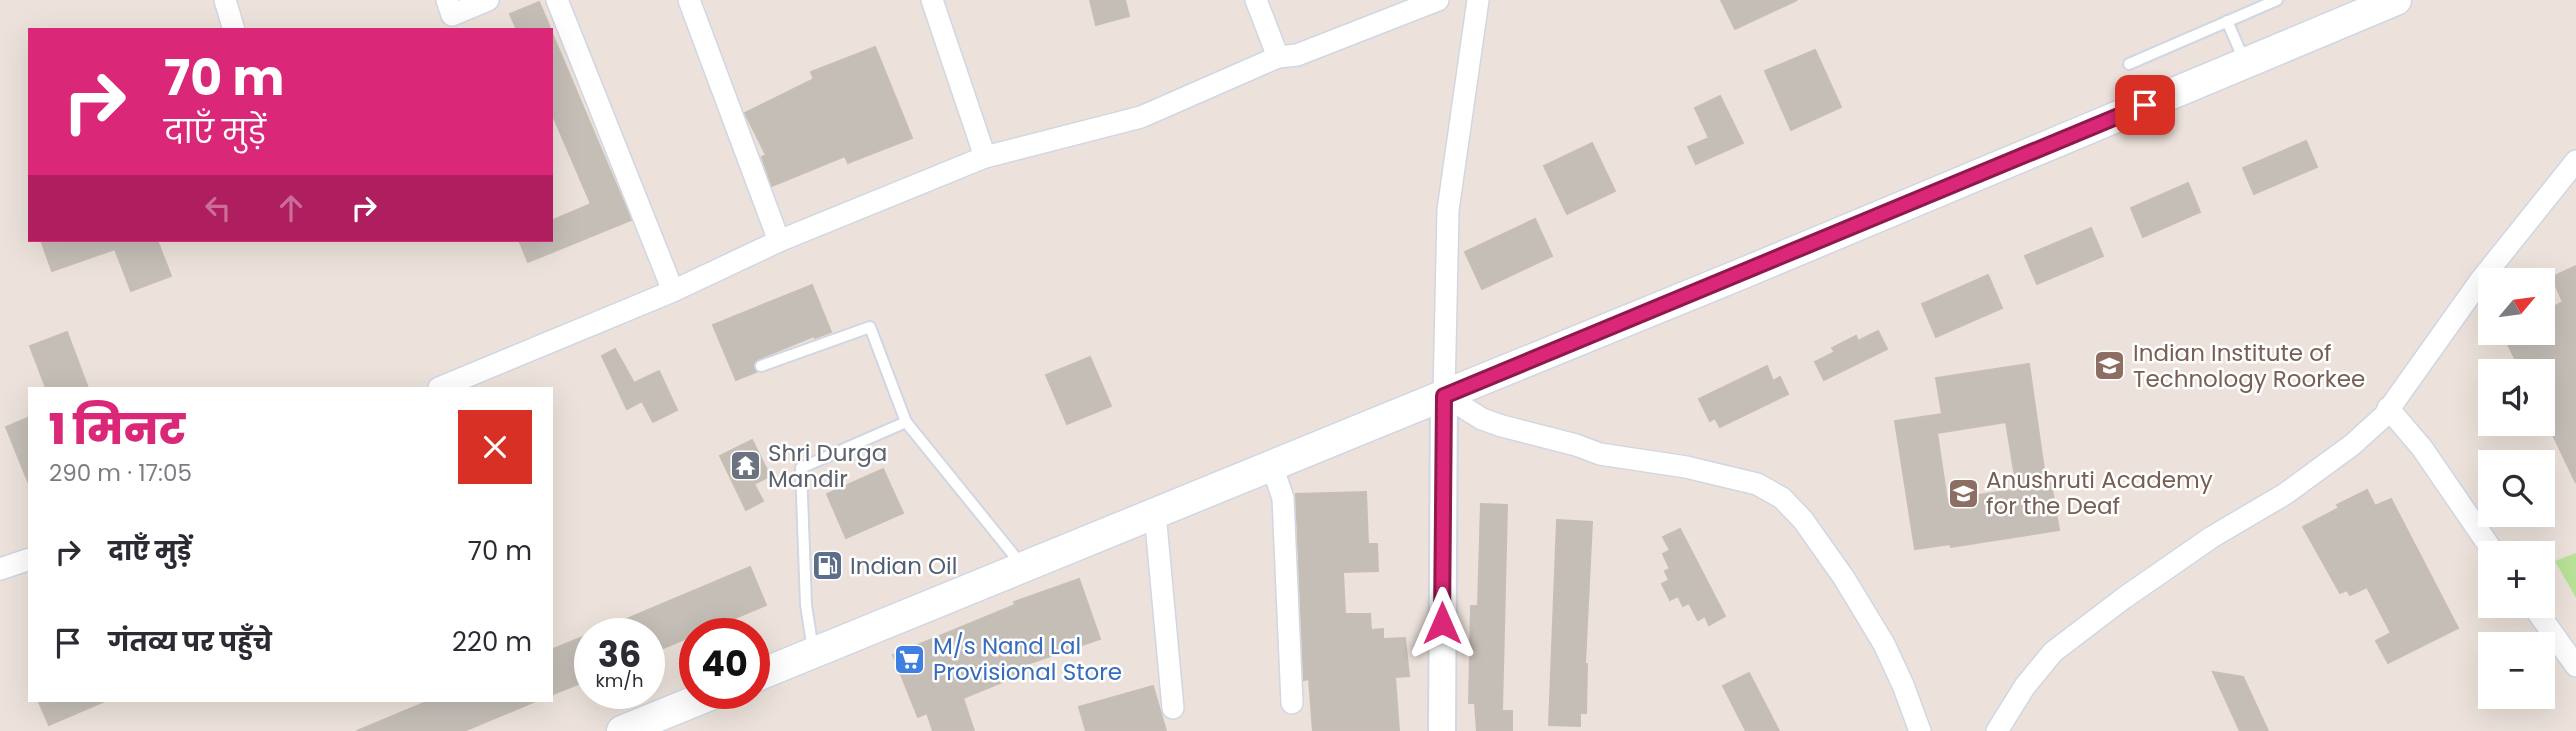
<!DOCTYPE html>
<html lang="hi">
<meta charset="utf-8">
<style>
:root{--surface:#fff;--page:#f7f7f7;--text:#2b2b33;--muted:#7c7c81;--accent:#db2777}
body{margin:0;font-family:Poppins,"Noto Sans Devanagari",sans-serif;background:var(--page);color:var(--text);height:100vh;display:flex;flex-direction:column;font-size:26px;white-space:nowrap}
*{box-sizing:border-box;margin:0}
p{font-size:23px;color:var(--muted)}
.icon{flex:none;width:38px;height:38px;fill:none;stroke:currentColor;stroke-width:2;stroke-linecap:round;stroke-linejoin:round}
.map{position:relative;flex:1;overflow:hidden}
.drawer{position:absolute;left:28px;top:387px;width:525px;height:315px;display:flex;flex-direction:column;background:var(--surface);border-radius:0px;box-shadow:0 7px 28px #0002}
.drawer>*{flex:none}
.hud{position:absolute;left:28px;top:28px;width:525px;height:214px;border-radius:0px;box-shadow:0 7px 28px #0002;background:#db2777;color:#fff;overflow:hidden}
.needle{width:46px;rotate:61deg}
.fabs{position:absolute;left:2478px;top:268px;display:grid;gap:14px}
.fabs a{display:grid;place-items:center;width:77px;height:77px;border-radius:0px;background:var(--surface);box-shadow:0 7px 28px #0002;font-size:35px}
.speed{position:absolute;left:574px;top:618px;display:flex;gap:14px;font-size:35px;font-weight:700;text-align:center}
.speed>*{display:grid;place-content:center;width:91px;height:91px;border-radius:50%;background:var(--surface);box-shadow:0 7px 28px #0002;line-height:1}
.speed small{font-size:18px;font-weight:400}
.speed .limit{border:10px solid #d22;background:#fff;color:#111}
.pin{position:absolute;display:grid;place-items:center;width:60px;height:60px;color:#fff;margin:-30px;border-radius:14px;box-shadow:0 4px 10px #0006}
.me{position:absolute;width:77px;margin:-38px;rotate:0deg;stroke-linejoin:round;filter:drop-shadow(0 0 5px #0008)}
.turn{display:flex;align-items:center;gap:24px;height:147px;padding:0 21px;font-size:32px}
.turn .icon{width:91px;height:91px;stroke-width:2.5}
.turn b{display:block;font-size:49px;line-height:60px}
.lanes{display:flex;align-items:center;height:66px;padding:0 21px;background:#0003;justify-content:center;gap:35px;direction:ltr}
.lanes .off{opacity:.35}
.round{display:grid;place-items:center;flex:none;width:74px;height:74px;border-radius:0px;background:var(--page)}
.head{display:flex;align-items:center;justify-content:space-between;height:119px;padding:0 21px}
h1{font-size:42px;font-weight:800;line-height:52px;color:var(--accent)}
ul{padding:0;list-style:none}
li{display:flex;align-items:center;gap:21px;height:91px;padding:0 21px}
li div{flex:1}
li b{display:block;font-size:26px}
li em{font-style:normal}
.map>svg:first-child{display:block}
.green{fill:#b9e397}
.building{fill:#c4beb7;stroke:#c7beb5;stroke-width:2;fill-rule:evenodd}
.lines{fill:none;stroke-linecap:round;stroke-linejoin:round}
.service-casing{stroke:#d0d6e2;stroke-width:14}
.minor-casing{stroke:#d0d6e2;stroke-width:24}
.tertiary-casing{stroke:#d0d6e2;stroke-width:30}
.secondary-casing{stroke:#d0d6e2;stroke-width:33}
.service{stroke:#fff;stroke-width:10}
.minor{stroke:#fff;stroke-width:21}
.tertiary{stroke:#fff;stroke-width:26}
.secondary{stroke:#fff;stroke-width:30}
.route-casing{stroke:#8e194d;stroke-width:18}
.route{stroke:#db2777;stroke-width:12}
.labels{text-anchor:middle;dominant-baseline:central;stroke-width:5;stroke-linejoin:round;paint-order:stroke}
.education-label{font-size:23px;fill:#785e54;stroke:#fff;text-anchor:start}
.worship-label{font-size:23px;fill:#5b616d;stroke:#fff;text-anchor:start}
.service-label{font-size:23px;fill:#4e5e75;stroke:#fff;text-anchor:start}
.shop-label{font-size:23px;fill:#366cbe;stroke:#fff;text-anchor:start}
</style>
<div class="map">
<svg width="2576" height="731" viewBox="0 0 2576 731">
<rect width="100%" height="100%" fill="#ece2db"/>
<path class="green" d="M 2576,553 L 2576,598 L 2555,561 Z"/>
<g class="building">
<path d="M 1090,0 L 1125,0 L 1129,16 L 1096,25 Z"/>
<path d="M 1721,0 L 1797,0 L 1735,29 Z"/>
<path d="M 539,2 L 551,30 L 517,30 L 510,14 Z"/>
<path d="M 551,31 L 631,220 L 528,262 L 519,240 L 551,240 L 551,221 L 591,204 L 551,111 Z"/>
<path d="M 875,47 L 912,138 L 848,163 L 845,156 L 772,186 L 762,157 L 766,155 L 745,113 L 814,79 L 811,72 Z"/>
<path d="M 1815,50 L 1841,107 L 1791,130 L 1765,71 Z"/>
<path d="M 1720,96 L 1743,143 L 1696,164 L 1688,147 L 1709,138 L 1695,108 Z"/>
<path d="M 2306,141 L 2317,167 L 2254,194 L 2243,168 Z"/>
<path d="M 1592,143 L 1615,191 L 1567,214 L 1544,166 Z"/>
<path d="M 2188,183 L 2200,212 L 2143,237 L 2131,208 Z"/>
<path d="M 1535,219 L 1552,256 L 1482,289 L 1465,252 Z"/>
<path d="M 2091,228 L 2103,256 L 2037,284 L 2025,256 Z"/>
<path d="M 41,240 L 157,240 L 171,276 L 131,291 L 115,249 L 52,271 Z"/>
<path d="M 2576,266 L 2576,483 L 2543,414 L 2543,371 L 2521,371 L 2502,332 L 2543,332 L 2543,312 L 2563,302 L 2552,277 Z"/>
<path d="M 1988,275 L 2002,308 L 1936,337 L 1922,304 Z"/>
<path d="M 812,285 L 831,332 L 815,338 L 814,336 L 758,359 L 753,365 L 756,372 L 736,380 L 713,325 Z"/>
<path d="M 1878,331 L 1887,349 L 1824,380 L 1815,362 L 1835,352 L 1832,348 L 1856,336 L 1858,341 Z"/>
<path d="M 67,332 L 88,388 L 46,388 L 30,346 Z"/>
<path d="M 615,349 L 634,383 L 659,371 L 677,410 L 653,422 L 642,401 L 627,409 L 602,356 Z"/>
<path d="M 1090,357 L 1111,406 L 1067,424 L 1046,375 Z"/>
<path d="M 2029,364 L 2046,484 L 2051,483 L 2059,530 L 1951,547 L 1950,544 L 1915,549 L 1895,421 L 1942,414 L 1936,378 ZM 2006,422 L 2017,489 L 1947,500 L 1937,433 Z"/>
<path d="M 1767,366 L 1773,381 L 1780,377 L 1788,394 L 1720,427 L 1715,418 L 1710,421 L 1699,399 Z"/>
<path d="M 30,417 L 30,484 L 29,484 L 6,427 Z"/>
<path d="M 752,440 L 770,476 L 754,484 L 763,501 L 746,510 L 720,456 Z"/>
<path d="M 883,469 L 903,513 L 846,538 L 827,494 Z"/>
<path d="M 2367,490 L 2375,506 L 2391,499 L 2458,628 L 2388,663 L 2376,641 L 2391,633 L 2367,587 L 2350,595 L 2347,590 L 2340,593 L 2303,527 L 2339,508 L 2337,505 Z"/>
<path d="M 1366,492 L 1368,544 L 1377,544 L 1378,571 L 1343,572 L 1345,614 L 1370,614 L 1371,630 L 1383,629 L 1383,639 L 1405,638 L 1409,676 L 1395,677 L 1399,731 L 1313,731 L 1309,679 L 1304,680 L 1296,494 Z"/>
<path d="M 1481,504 L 1507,505 L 1502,711 L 1512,711 L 1512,731 L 1477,731 L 1475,703 L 1469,703 L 1471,606 L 1478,606 Z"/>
<path d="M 1557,520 L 1592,522 L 1585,664 L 1587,664 L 1586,713 L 1580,713 L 1580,726 L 1549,725 Z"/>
<path d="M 1680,529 L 1725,616 L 1709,625 L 1705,616 L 1698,620 L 1689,603 L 1683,606 L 1678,596 L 1670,600 L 1662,584 L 1669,580 L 1665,571 L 1670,569 L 1663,554 L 1670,550 L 1663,537 Z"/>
<path d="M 750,567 L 766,605 L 649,654 L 649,634 L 591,634 Z"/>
<path d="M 1079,579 L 1100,639 L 1013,669 L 1017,676 L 963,698 L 974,731 L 933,731 L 927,713 L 918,717 L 893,655 L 1015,605 L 1014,602 Z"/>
<path d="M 590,634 L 590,679 L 551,695 L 551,650 Z"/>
<path d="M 2213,672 L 2243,677 L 2268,731 L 2240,731 Z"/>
<path d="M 1749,673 L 1779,731 L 1746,731 L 1723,686 Z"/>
<path d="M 1153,686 L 1166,731 L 1086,731 L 1079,707 Z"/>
<path d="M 38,700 L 107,700 L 49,725 Z"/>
<path d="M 431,700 L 538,700 L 464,731 L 357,731 Z"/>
</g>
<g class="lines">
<defs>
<g id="service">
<path d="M 2227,21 L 2244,60"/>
<path d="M 2129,64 L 2277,0"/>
<path d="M 761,366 L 870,327 L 906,422 L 801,468 L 806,605 L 813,650"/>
<path d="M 906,422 L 1021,564"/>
</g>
<g id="minor">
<path d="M 225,0 L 234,30"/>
<path d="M 447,0 L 452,15 L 488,0"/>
<path d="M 557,0 L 673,291"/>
<path d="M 689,0 L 779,241"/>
<path d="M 932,0 L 985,157"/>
<path d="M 1256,0 L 1278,57"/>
<path d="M 1478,0 L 1448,210 L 1444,395 L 1482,419 L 1502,426 L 1576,445 L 1600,454 L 1686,467 L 1757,484 L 1782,498 L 1803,520 L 1844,578 L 1884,644 L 1903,685 L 1920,731"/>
<path d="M 439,388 L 673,291 L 779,241 L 985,157 L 1141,117 L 1278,57 L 1297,55 L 1438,0"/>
<path d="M 2388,408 L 2422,448 L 2494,553"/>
<path d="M 1272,466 L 1283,498 L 1292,703"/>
<path d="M 1155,513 L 1173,708"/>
<path d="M 0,569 L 30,559"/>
<path d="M 2533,606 L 2576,666"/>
<path d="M 1997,731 L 2025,686 L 2053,652 L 2124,598 L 2212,537 L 2285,494 L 2352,445 L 2384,416 L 2480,281 L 2576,161"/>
</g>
<path id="tertiary" d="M 1442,731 L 1444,395"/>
<g id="secondary">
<path d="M 754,677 L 1741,274 L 2396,0"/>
<path d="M 622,731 L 715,693"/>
</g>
</defs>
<use href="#service" class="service-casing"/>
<use href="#minor" class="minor-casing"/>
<use href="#tertiary" class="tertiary-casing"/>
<use href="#secondary" class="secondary-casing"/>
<use href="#service" class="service"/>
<use href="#minor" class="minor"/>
<use href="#tertiary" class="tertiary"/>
<use href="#secondary" class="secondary"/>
</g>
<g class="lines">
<defs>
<path id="route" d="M 1442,623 L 1444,396 L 2145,105"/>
</defs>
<use href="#route" class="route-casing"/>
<use href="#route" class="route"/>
</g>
<defs>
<symbol id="university-square" viewBox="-11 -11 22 22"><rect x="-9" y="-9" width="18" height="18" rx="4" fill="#8d6e63" stroke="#fff"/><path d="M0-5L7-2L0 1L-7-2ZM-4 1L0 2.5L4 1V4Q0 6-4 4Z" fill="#fff"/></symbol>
<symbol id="temple-square" viewBox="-11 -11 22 22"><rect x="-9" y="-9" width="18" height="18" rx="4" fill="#6b7280" stroke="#fff"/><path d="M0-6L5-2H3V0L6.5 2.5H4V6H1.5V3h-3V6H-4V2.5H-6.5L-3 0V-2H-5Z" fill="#fff"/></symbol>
<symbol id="fuel-square" viewBox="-11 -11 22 22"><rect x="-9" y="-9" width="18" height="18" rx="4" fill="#5c6f8a" stroke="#fff"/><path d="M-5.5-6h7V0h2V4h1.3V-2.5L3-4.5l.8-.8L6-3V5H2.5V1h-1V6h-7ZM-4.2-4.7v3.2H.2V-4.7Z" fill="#fff"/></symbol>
<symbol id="supermarket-square" viewBox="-11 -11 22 22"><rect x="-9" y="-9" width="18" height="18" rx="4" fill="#3f7fe0" stroke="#fff"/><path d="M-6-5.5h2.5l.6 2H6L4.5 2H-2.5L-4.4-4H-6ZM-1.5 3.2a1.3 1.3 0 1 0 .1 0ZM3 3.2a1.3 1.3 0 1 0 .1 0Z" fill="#fff"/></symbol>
</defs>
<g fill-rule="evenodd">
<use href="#university-square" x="2092" y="348" width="35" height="35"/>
<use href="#temple-square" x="728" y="448" width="35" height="35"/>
<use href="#university-square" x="1946" y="476" width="35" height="35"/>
<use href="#fuel-square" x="810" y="548" width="35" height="35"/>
<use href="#supermarket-square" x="892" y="642" width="35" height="35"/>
</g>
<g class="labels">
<g class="education-label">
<text x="2133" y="353">Indian Institute of<tspan x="2133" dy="26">Technology Roorkee</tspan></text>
<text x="1986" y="480">Anushruti Academy<tspan x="1986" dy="26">for the Deaf</tspan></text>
</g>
<g class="worship-label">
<text x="768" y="453">Shri Durga<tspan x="768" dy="26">Mandir</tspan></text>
</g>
<g class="service-label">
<text x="850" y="566">Indian Oil</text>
</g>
<g class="shop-label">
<text x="933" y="646">M/s Nand Lal<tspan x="933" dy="26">Provisional Store</tspan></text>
</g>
</g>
</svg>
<div class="fabs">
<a><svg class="needle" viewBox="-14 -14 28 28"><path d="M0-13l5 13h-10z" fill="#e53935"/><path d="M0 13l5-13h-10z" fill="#7c7c81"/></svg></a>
<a><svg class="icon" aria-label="sound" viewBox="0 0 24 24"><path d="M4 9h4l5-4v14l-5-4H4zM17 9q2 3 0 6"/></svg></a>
<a><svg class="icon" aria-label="search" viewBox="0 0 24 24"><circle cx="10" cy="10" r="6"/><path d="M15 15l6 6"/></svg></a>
<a>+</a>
<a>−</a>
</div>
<div class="speed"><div>36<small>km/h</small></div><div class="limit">40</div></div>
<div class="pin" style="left:2145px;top:105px;background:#d93025"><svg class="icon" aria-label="arrive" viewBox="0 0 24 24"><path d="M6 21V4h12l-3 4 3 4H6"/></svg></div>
<svg class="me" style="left:1442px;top:623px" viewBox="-20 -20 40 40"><path d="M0-17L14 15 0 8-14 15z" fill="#db2777" stroke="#fff" stroke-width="4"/></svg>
<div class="hud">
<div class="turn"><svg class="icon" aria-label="right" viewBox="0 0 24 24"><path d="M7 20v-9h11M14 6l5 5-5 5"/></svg><div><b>70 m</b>दाएँ मुड़ें</div></div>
<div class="lanes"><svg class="icon off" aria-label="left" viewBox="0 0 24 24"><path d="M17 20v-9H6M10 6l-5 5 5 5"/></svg><svg class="icon off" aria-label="ahead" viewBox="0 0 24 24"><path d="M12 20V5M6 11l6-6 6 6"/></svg><svg class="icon" aria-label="right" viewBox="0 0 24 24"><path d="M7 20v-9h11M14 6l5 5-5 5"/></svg></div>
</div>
<section class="drawer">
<div class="head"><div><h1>1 मिनट</h1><p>290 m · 17:05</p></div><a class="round" style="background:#d93025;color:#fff"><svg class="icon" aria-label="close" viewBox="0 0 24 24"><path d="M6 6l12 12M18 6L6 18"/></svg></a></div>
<ul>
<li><svg class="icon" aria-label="right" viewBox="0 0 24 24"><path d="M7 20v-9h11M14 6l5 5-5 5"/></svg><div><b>दाएँ मुड़ें</b></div><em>70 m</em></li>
<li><svg class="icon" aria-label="arrive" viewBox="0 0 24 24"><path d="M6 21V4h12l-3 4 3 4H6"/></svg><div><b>गंतव्य पर पहुँचे</b></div><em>220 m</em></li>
</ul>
</section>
</div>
